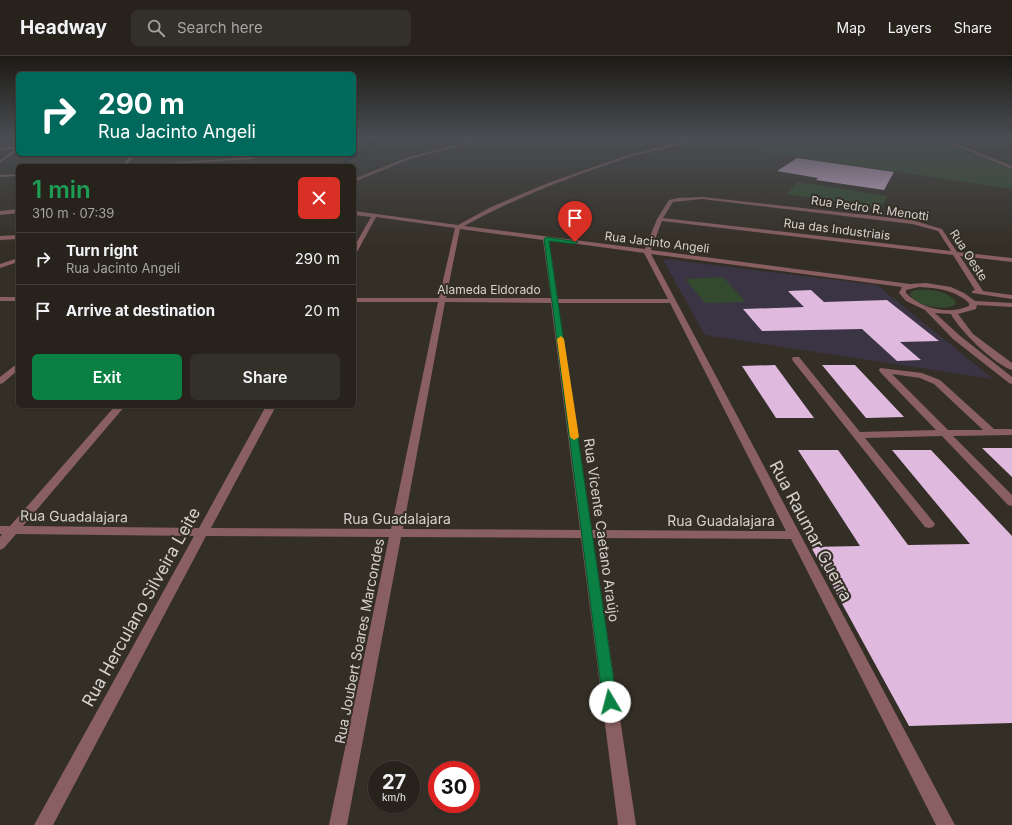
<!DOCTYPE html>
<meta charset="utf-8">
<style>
:root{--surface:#27231c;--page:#332f29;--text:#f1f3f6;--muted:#a4a4a3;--line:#43403b;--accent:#0b8043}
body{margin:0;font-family:Inter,sans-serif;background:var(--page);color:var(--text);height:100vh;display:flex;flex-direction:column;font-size:15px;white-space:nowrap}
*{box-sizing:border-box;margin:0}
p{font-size:13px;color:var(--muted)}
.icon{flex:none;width:22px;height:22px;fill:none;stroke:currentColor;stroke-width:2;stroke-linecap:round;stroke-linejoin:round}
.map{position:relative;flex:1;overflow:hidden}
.side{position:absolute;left:16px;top:108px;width:340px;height:244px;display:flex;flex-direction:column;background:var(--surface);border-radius:6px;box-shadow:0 1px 3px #0004,0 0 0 1px var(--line)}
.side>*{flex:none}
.top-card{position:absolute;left:16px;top:16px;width:340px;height:84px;border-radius:6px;box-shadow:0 1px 3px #0004,0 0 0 1px var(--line);background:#00695c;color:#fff;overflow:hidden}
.speed{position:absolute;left:368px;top:705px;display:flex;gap:8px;font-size:20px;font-weight:700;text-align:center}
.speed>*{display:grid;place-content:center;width:52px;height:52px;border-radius:50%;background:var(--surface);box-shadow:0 1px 3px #0004,0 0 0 1px var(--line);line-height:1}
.speed small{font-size:10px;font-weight:400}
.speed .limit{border:6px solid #d22;background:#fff;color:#111}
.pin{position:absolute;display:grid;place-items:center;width:34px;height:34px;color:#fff;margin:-41px -17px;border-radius:50% 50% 50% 0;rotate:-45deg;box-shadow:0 0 4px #0007}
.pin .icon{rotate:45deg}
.me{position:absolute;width:44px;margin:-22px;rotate:352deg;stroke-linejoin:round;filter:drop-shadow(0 0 3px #0008)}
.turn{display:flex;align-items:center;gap:14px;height:84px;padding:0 16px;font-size:18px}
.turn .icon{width:52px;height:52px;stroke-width:2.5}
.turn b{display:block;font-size:28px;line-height:34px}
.round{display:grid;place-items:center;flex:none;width:42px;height:42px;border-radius:6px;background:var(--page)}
.head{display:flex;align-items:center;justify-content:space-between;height:68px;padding:0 16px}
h1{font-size:24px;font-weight:600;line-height:30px;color:#1e9e55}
.primary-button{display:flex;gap:8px;margin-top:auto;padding:8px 16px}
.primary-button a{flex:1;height:46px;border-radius:6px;background:var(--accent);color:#fff;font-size:16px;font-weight:600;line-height:46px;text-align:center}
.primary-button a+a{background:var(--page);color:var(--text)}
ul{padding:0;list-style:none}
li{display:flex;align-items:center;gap:12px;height:52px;padding:0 16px;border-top:1px solid var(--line)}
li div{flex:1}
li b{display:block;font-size:15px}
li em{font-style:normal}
header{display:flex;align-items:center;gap:24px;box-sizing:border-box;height:56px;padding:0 20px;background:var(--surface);border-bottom:1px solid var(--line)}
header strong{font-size:19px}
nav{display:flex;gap:22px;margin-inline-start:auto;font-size:14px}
.search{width:280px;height:36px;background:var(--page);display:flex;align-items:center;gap:10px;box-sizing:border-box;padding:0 14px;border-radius:6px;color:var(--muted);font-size:15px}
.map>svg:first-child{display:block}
.education{fill:#3a3444}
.green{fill:#334a2e}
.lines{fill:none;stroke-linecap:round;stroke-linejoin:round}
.stream{fill:#001d31;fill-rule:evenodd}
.building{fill:#e0b9df}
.minor{fill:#8a5f61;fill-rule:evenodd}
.route{fill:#0b8043;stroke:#07532c}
.slow{fill:#f59e0b}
.labels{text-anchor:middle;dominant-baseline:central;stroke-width:4;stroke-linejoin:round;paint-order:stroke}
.far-street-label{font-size:12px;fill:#d5d2cd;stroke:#342f26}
.street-label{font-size:14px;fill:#d5d2cd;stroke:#342f26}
.near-street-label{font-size:17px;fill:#d5d2cd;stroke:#342f26}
</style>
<header>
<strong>Headway</strong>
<div class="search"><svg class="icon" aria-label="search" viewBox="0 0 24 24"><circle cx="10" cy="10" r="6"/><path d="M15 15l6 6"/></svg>Search here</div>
<nav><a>Map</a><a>Layers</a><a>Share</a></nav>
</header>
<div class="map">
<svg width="1012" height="769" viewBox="0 0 1012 769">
<rect width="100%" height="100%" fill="#342f26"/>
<path class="education" d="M 665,203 L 877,229 L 993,323 L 705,279 L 663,204 Z"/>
<g class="green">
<path d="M 710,82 L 933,82 L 1012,114 L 1012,133 L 699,86 Z"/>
<path d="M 797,126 L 888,140 L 880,153 L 787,138 Z"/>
<path d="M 723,221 L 746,246 L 705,247 L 685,223 Z"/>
<path d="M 915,234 C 929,233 947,234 956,246 L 955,249 C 942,255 918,250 910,239 L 911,236 Z"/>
</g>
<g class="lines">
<path class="stream" d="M 376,82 L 378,82 C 370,92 346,110 334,110 C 349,102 365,96 376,82 Z"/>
</g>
<g class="building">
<path d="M 797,102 L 894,116 L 884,134 L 816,124 L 818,122 L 777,115 Z"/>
<path d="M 811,234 L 824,246 L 887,244 L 939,285 L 900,286 L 921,304 L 897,305 L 862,273 L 762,275 L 743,253 L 804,251 L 788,235 Z"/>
<path d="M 775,309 L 814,362 L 776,362 L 742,310 Z"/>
<path d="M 822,309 L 855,309 L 904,361 L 866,362 Z"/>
<path d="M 982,392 L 1012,392 L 1012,421 Z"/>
<path d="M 798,394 L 838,394 L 908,489 L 970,488 L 892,394 L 931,394 L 1012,480 L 1012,667 L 909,670 L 811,491 L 860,490 Z"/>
</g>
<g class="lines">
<g class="minor">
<path d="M 18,82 L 18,84 L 0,85 L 0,83 Z"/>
<path d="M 455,82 L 470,84 L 498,82 L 480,85 L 410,103 L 354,126 L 354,123 L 408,101 L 468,86 Z"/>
<path d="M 694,82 L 701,82 C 678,92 651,94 627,102 C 571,120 516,142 464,170 L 645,193 L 657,163 L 669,144 L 678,142 L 702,141 L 912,164 L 942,173 L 957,196 L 1012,202 L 1012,206 L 960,200 L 983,235 L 1012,239 L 1012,243 L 972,237 L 972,235 L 975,234 L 953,199 L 662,165 L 651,194 L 910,228 L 926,227 L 951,231 L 964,237 L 975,245 L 1012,247 L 1012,251 L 977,249 L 976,253 L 958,258 L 973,278 L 1012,307 L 1012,314 C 995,309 959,274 951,258 L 935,257 L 959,279 L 1012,321 L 1012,328 L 1009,327 L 953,283 L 925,254 L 906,245 L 899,237 L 902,231 L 651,198 L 955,769 L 936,769 L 791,483 L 593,482 L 636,769 L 618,769 L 581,482 L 401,481 L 347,769 L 329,769 L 389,481 L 206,480 L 53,769 L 34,769 L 194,480 L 16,478 L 4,492 L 0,494 L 0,481 L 2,478 L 0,478 L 0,470 L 10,470 L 115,350 L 125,350 L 23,470 L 199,472 L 266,350 L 276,350 L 211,472 L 391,473 L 438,246 L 354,246 L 354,242 L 439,242 L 455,172 L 376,161 L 357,196 L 354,198 L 354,191 L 371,161 L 354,159 L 354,155 L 458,169 L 491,151 L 548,127 L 625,100 ZM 702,143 L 912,168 L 938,175 L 951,195 L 663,162 L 673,146 ZM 460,173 L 543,184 L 551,242 L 446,242 ZM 549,184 L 644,197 L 668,243 L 558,243 ZM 919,231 C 938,232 955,234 969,247 L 969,250 C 948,259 922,253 906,237 L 906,234 ZM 445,246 L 551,247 L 580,474 L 403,473 ZM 558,247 L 670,247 L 786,475 L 592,474 Z"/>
<path d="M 937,82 L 943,82 L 1012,110 L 1012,113 Z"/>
<path d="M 18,90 L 18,94 L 0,107 L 0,104 L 15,93 L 0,94 L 0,92 Z"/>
<path d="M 131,98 L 135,98 L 126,110 L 122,110 Z"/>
<path d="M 254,101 L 253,103 L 135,110 L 137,109 Z"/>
<path d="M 18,118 L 18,120 L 0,121 L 0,119 Z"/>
<path d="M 18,153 L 18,157 L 0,159 L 0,155 Z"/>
<path d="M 18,179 L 18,183 L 0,184 L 0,180 Z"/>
<path d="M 18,202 L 18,206 L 0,212 L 0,208 Z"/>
<rect x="0" y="241" width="18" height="4"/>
<path d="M 793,301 L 799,301 L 860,376 L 936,374 L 880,316 L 879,314 L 880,312 L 922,317 L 940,324 L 994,373 L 1012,373 L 1012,379 L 953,380 L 1012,439 L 1012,450 L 1008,449 L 942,380 L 865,382 L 935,468 L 933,471 L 929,472 L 925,471 L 793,305 L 792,303 ZM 892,318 L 920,322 L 934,328 L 983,374 L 948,374 Z"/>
<path d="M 18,307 L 18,314 L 3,327 L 0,328 L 0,321 Z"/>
</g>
</g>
<linearGradient id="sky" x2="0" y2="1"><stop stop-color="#1d1a15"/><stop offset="0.43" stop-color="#4a4d52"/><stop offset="1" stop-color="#4a4d52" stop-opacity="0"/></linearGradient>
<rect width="1012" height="190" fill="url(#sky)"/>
<path class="route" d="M 546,181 L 578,186 L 575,188 L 549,185 L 617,646 L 615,651 L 610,653 L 605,651 L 603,646 L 544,183 Z"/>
<path class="slow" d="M 561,280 L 564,283 L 579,381 L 574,384 L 570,381 L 557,283 Z"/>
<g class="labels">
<g class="far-street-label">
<text transform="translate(870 152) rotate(8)">Rua Pedro R. Menotti</text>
<text transform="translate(837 173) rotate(7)">Rua das Industriais</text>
<text transform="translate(657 186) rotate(7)">Rua Jacinto Angeli</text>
<text transform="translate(969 199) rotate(57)">Rua Oeste</text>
<text x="489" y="233">Alameda Eldorado</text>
</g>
<g class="street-label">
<text transform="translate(74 460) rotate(1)">Rua Guadalajara</text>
<text x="397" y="462">Rua Guadalajara</text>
<text x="721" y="464">Rua Guadalajara</text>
<text transform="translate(602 474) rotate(82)">Rua Vicente Caetano Araújo</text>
<text transform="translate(359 585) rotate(-79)">Rua Joubert Soares Marcondes</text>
</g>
<g class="near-street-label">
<text transform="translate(811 475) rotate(62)">Rua Raumar Guerra</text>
<text transform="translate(141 551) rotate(-61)">Rua Herculano Silveira Leite</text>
</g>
</g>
</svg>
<div class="speed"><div>27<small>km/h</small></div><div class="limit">30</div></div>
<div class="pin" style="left:575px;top:186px;background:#d93025"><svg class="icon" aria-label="arrive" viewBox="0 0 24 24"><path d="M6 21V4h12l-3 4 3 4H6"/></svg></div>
<svg class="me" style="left:610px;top:646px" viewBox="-20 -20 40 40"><circle r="19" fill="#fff"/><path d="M0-13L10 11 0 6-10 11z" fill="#0b8043"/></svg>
<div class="top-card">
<div class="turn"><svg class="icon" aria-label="right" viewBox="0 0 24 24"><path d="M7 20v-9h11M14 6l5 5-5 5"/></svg><div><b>290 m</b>Rua Jacinto Angeli</div></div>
</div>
<section class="side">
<div class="head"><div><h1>1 min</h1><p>310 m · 07:39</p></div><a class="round" style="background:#d93025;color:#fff"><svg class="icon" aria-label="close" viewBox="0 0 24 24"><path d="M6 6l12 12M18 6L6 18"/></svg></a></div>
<ul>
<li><svg class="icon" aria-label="right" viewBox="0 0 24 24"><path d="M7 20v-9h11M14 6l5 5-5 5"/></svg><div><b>Turn right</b><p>Rua Jacinto Angeli</p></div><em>290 m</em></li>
<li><svg class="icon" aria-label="arrive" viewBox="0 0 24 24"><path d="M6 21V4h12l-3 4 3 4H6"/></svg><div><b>Arrive at destination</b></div><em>20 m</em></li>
</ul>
<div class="primary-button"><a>Exit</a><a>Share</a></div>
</section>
</div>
